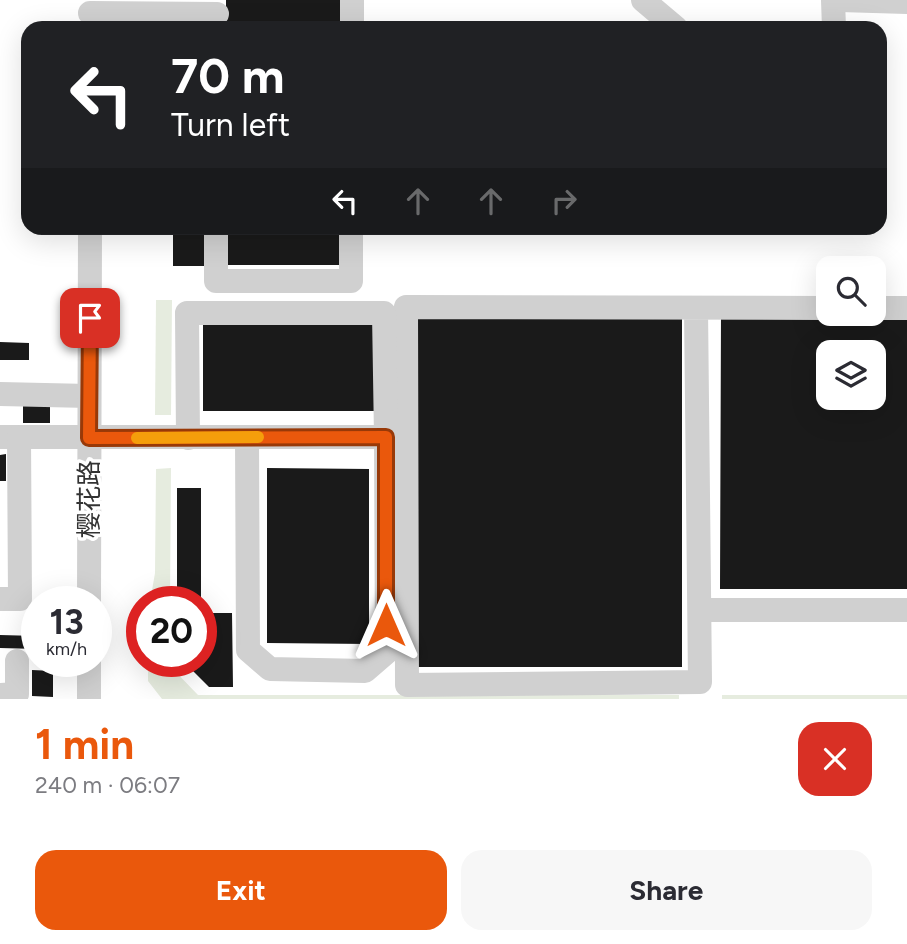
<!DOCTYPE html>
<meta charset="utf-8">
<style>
:root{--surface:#fff;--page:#f7f7f7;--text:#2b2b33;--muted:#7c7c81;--accent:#ea580c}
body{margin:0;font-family:Figtree,"Noto Sans SC",sans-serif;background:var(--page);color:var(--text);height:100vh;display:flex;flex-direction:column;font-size:26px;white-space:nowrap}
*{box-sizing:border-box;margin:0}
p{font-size:23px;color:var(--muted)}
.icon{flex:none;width:38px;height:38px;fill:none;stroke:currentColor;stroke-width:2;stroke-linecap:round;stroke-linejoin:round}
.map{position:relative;height:699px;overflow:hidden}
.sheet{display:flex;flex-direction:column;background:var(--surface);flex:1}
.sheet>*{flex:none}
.hud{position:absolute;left:21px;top:21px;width:866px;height:214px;border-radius:21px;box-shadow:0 7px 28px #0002;background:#202124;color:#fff;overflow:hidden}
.buttons{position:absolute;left:816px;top:256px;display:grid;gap:14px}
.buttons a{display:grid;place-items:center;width:70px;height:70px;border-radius:14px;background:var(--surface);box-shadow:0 7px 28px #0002;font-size:35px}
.speed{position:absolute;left:21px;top:586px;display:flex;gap:14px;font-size:35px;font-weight:700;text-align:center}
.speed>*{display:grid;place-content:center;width:91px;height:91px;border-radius:50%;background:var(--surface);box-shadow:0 7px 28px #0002;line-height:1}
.speed small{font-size:18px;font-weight:400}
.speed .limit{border:10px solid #d22;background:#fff;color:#111}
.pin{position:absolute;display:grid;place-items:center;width:60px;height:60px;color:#fff;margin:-30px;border-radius:14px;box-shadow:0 4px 10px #0006}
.me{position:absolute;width:77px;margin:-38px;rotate:0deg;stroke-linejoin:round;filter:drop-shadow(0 0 5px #0008)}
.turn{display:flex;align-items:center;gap:24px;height:147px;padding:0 35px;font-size:32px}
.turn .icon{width:91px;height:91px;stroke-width:2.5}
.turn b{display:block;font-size:49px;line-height:60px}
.lanes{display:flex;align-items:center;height:66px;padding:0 35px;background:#0003;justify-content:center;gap:35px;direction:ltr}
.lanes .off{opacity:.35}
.round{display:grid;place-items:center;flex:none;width:74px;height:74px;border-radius:21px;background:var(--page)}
.summary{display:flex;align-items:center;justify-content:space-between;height:119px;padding:0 35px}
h1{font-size:42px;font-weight:700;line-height:52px;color:var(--accent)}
.cta{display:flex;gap:14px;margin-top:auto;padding:14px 35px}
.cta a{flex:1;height:80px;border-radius:21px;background:var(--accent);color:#fff;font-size:28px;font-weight:700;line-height:80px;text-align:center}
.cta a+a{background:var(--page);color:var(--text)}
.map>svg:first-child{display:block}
.green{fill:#e6ecdf}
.building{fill:#1a1a1a;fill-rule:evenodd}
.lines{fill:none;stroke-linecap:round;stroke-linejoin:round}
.minor{stroke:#d0d0d0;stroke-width:24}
.route-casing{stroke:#983908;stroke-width:18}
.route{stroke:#ea580c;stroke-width:12}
.slow{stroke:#f59e0b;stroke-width:12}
.labels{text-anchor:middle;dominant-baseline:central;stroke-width:7;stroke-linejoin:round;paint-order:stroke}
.street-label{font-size:26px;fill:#333;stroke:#fff}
</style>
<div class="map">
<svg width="907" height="699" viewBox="0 0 907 699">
<rect width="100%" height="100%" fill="#fff"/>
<g class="green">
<path d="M 156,300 L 172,300 L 171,415 L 155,415 Z"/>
<path d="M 171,468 L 170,602 L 150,602 L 155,573 L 156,469 Z"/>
<path d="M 148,662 L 170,662 L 170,666 L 198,695 L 679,695 L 679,699 L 162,699 L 148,681 Z"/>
<rect x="722" y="695" width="185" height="4"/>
</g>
<g class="building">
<rect x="226" y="0" width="120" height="28"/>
<rect x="173" y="228" width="33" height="38"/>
<rect x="225" y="228" width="120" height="37"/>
<rect x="414" y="314" width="268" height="353"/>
<path d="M 721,315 L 907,316 L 907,589 L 720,589 ZM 828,352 L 873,352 L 873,397 L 828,397 Z"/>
<rect x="203" y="317" width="171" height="94"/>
<path d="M 0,342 L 29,343 L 29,360 L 0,360 Z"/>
<rect x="23" y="405" width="27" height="18"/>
<path d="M 6,454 L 6,481 L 0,481 L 0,455 Z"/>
<path d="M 267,468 L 369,469 L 369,644 L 267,643 Z"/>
<rect x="177" y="488" width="24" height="109"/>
<path d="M 201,613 L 232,613 L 233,687 L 209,687 L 184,662 L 201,662 Z"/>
<path d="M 0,635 L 37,636 L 37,649 L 0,648 Z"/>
<path d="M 32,670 L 53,671 L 53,697 L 32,696 Z"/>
</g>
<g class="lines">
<g class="minor">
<path d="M 643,0 L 676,28"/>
<path d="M 833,0 L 834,28"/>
<path d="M 840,0 L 907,2"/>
<path d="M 90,13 L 217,14"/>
<path d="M 352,28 L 352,0"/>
<path d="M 216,228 L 216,281 L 351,281 L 351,228"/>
<path d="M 696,308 L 700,682 L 407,685 L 406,307 L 828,308"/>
<path d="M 873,308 L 907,308"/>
<path d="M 0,394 L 89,396"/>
<path d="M 0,437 L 386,437 L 387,652 L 365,671 L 270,669 L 248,650 L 247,437"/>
<path d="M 188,438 L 187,313 L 384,313 L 386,437"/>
<path d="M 0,599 L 20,599 L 19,437"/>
<path d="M 89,602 L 90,228"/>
<path d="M 700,610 L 907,610"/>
<path d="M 0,695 L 17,694 L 17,661"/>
<path d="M 89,699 L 89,662"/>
</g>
</g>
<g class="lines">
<defs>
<path id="route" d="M 90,318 L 89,438 L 386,437 L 386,625"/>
</defs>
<use href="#route" class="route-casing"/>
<use href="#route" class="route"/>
<path class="slow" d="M 137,438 L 258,437"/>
</g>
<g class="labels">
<g class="street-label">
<text transform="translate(89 499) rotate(-90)">樱花路</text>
</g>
</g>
</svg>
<div class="buttons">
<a><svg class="icon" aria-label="search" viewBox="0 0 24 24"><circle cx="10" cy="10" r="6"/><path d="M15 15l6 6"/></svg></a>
<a><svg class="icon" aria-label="layers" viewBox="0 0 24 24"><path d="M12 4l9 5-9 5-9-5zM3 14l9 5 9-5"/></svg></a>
</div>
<div class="speed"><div>13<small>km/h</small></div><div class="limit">20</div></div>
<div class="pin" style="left:90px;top:318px;background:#d93025"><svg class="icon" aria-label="arrive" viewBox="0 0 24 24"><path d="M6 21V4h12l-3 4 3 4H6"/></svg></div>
<svg class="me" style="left:386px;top:625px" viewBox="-20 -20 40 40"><path d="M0-17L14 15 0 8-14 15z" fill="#ea580c" stroke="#fff" stroke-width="4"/></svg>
<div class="hud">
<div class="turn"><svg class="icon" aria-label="left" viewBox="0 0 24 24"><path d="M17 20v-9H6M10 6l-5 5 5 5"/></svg><div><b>70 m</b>Turn left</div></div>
<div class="lanes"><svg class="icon" aria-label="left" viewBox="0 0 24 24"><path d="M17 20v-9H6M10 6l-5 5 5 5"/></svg><svg class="icon off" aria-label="ahead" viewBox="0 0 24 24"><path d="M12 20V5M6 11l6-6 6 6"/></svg><svg class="icon off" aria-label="ahead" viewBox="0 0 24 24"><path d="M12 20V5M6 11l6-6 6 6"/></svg><svg class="icon off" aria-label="right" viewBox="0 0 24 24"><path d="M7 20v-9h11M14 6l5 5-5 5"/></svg></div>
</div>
</div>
<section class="sheet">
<div class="summary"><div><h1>1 min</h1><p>240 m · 06:07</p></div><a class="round" style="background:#d93025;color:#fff"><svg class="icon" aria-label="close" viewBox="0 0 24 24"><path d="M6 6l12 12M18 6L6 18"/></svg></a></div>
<div class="cta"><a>Exit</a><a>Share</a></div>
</section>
